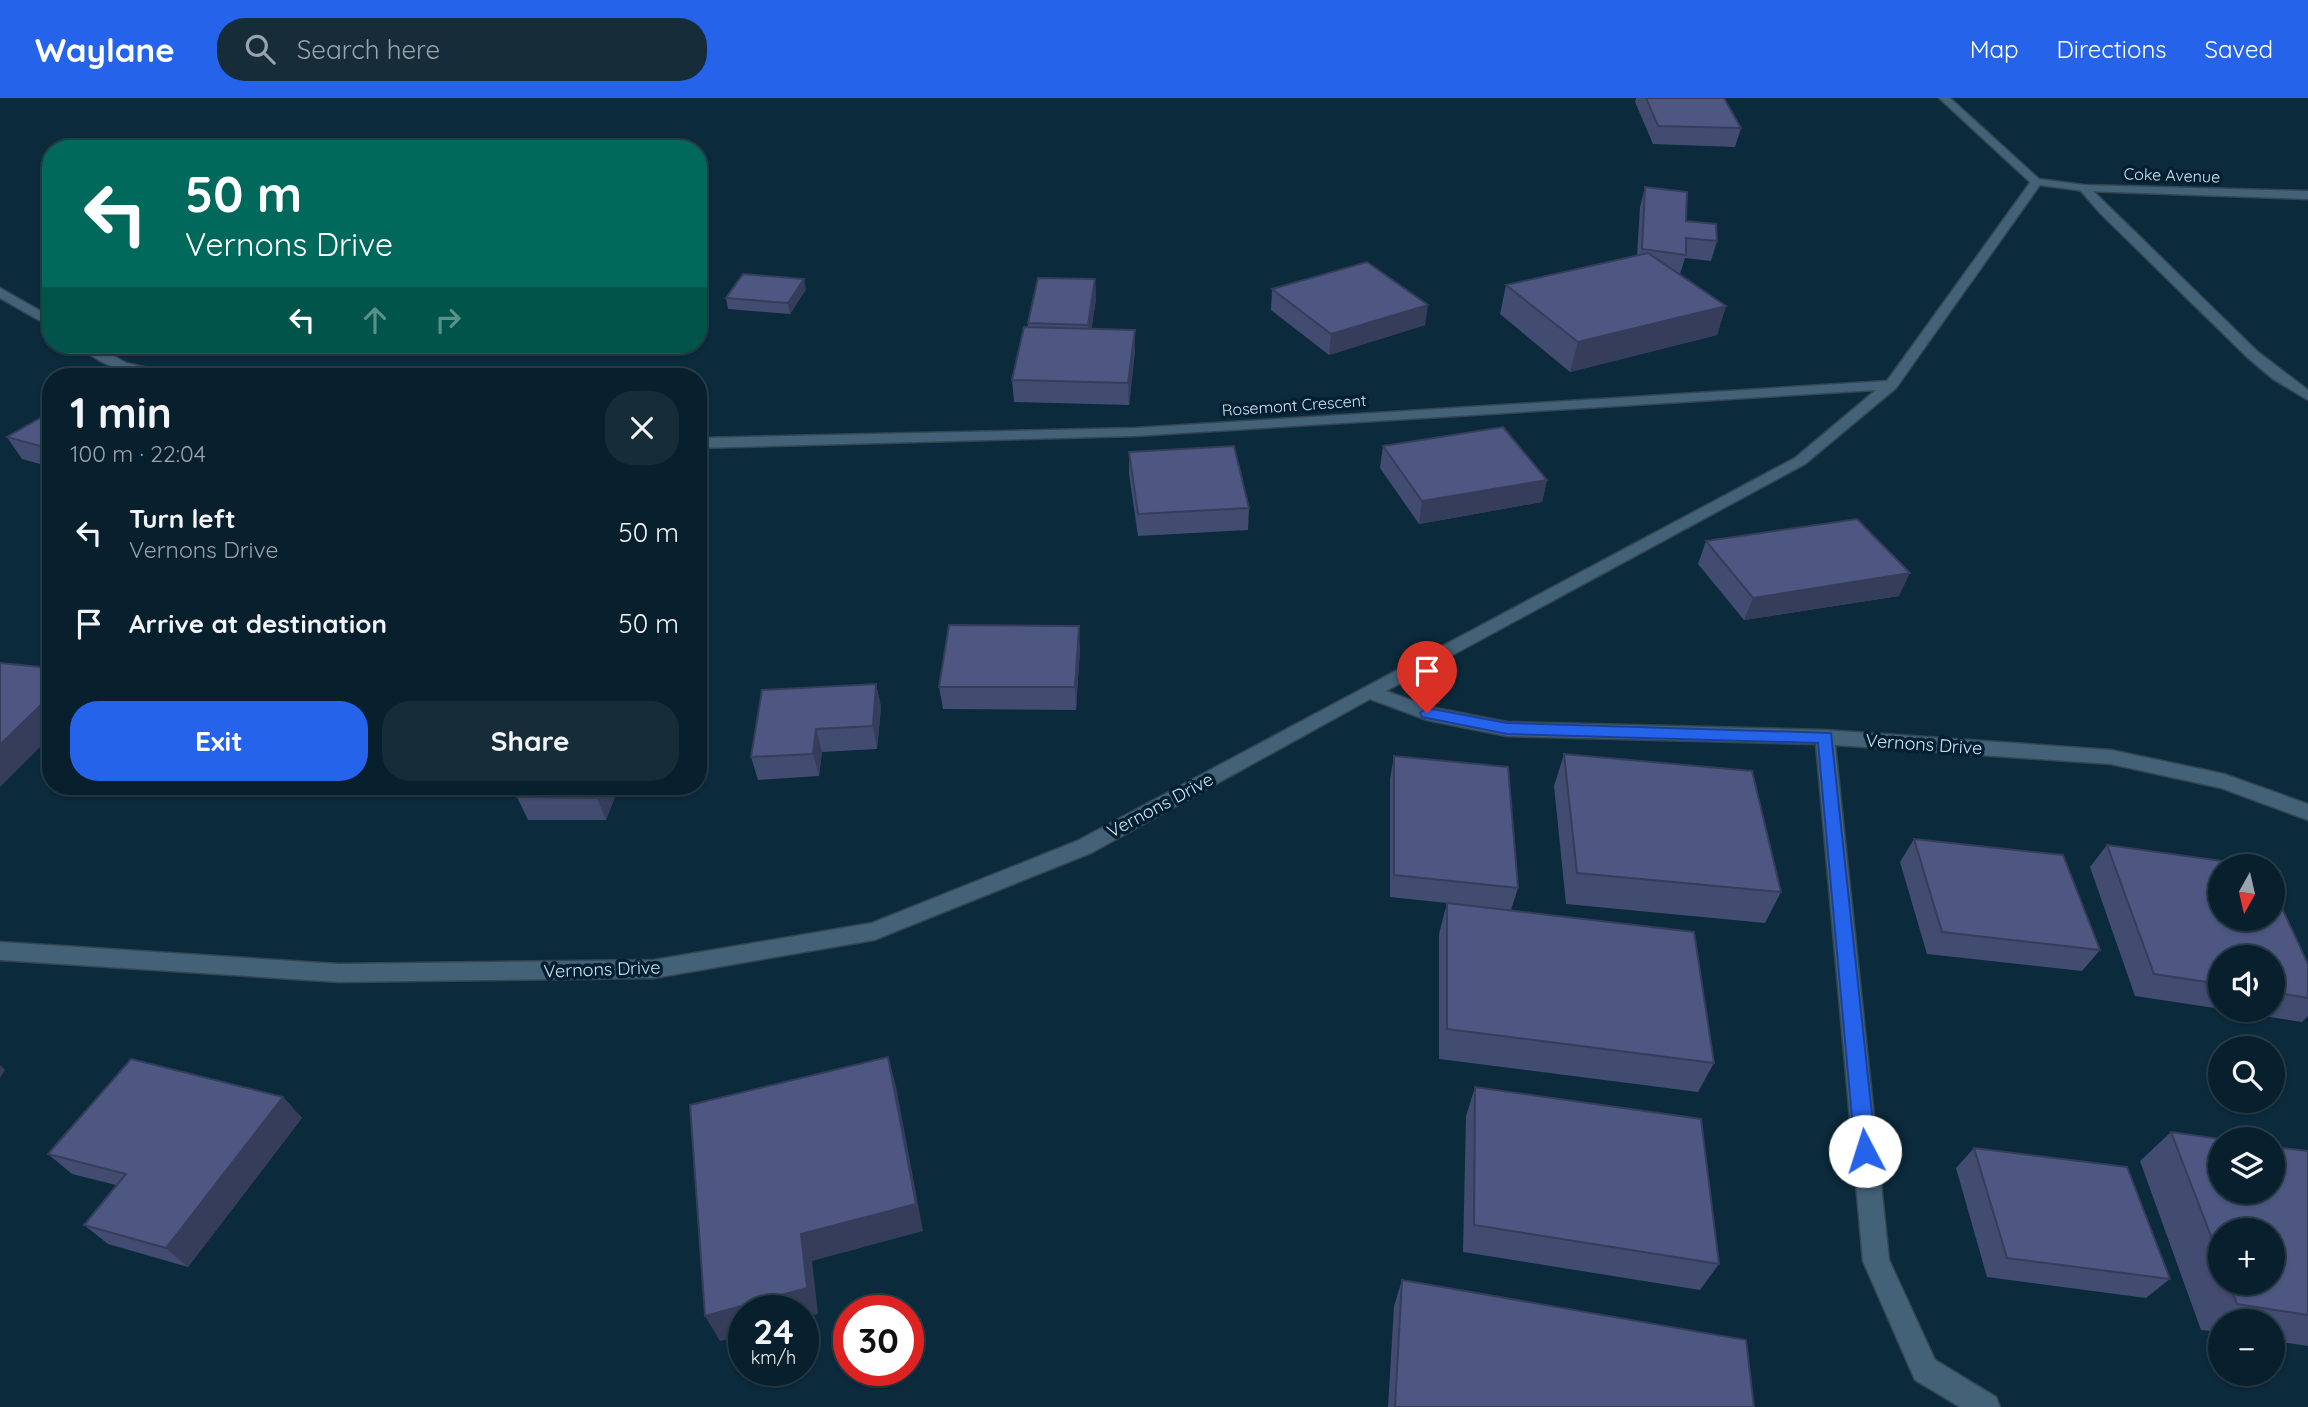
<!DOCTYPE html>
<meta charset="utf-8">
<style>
:root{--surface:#08202d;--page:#162d39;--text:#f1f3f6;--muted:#98a3aa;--line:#293e49;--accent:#2563eb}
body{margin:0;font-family:Quicksand,sans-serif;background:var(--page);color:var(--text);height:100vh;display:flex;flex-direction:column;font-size:26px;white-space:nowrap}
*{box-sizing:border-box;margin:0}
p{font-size:23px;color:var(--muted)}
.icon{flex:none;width:38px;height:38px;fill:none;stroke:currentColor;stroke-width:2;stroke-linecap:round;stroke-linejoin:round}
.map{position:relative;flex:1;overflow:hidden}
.side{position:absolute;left:42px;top:270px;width:665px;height:427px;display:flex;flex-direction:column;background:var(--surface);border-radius:28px;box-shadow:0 2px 5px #0004,0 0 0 2px var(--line)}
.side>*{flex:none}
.guide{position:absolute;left:42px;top:42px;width:665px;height:214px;border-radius:28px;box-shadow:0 2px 5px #0004,0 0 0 2px var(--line);background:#00695c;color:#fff;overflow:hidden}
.needle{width:46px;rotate:188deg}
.fabs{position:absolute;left:2208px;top:756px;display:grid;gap:14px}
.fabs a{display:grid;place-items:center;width:77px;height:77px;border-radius:50%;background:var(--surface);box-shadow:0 2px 5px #0004,0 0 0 2px var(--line);font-size:35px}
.speed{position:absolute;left:728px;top:1197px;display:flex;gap:14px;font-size:35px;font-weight:700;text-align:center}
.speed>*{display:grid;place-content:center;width:91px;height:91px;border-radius:50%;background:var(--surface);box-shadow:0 2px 5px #0004,0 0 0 2px var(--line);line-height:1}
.speed small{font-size:18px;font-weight:400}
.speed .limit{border:10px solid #d22;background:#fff;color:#111}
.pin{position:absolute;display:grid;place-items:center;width:60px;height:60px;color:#fff;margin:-72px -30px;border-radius:50% 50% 50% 0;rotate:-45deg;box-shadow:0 0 7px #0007}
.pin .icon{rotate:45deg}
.me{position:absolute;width:77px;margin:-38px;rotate:355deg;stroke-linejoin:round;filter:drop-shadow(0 0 5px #0008)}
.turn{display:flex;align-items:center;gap:24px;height:147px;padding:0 28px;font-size:32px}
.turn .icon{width:91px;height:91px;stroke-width:2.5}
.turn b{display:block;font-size:49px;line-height:60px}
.lanes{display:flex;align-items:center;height:66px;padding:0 28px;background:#0003;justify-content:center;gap:35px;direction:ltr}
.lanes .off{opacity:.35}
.round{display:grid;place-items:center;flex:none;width:74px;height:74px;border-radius:28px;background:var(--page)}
.overview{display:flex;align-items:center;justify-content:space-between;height:119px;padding:0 28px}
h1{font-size:42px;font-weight:700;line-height:52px}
.cta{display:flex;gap:14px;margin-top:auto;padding:14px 28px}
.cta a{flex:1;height:80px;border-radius:28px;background:var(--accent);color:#fff;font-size:28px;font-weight:700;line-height:80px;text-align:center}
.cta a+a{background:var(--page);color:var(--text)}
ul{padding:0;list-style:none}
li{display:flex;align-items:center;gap:21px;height:91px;padding:0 28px}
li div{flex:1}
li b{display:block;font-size:26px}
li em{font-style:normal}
header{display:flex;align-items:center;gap:42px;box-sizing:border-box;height:98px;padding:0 35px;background:var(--accent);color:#fff}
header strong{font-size:33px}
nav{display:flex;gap:38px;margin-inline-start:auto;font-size:24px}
.search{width:490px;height:63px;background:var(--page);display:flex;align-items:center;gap:18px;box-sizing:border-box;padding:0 24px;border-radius:28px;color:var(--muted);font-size:26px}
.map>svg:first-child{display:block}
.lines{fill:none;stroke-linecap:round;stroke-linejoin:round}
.minor-casing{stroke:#334551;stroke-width:3}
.tertiary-casing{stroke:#334551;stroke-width:3}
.minor{fill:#436277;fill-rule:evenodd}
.tertiary{fill:#436277;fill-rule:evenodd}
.wall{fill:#424b70;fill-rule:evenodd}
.shaded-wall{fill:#363d5b}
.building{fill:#4d5782;stroke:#363d5b;stroke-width:2}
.route{fill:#2563eb;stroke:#184099;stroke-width:2}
.labels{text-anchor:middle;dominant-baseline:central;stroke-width:7;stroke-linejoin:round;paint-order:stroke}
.far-street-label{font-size:16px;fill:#d4e5f1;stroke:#022032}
.street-label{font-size:18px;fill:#d4e5f1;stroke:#022032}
</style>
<header>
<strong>Waylane</strong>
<div class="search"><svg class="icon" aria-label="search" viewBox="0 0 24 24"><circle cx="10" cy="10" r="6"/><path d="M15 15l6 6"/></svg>Search here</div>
<nav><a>Map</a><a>Directions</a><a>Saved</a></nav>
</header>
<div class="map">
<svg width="2308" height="1309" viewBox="0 0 2308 1309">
<rect width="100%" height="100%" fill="#0b2a3c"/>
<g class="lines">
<defs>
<g id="minor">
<path d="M 2032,82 L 2042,84 L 1896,290 L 1805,366 L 1386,593 L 1430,609 L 1507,624 L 1825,632 L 2111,652 L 2224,676 L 2308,706 L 2308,722 L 2221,690 L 2111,666 L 1835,647 L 1889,1162 L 1935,1262 L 1996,1299 L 2000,1309 L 1960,1309 L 1915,1282 L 1863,1163 L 1816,646 L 1507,638 L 1427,622 L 1370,601 L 1091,755 L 874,842 L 654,880 L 339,884 L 0,862 L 0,844 L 339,866 L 654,862 L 872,825 L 1077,743 L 1795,360 L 1876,292 L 1135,338 L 698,350 L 698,340 L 1135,330 L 1887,283 Z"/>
<path d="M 2080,88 L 2088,88 L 2258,254 L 2308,292 L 2308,302 L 2273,281 L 2248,260 L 2100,115 L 2080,92 Z"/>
<path d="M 0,190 L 51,219 L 51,229 L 0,200 Z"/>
<path d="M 79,247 L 95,247 L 126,265 L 170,275 L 172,278 C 140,279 102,271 79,247 Z"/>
</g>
<path id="tertiary" d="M 1939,0 L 1950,0 L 2039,81 L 2084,87 L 2308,93 L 2308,101 L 2084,93 L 2032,86 Z"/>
</defs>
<use href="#minor" class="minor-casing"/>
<use href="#tertiary" class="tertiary-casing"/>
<use href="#minor" class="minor"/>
<use href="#tertiary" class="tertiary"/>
</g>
<g class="wall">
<path d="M 1636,0 L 1724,0 L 1741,30 L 1735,49 L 1653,46 L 1635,4 Z"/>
<path d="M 1645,89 L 1686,123 L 1717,143 L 1711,163 L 1685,160 L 1680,176 L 1726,208 L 1717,237 L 1570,274 L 1500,216 L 1506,187 L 1637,158 L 1640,109 Z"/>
<path d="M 1095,181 L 1096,201 L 1091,231 L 1135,232 L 1135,253 L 1129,307 L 1014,304 L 1012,282 L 1028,229 L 1028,225 Z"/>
<path d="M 806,191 L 790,216 L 728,211 L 726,200 Z"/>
<path d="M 1272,191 L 1425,227 L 1329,257 L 1271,212 Z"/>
<path d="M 51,302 L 51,369 L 22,361 L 7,339 L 48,315 L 43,307 Z"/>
<path d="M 1383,348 L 1547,382 L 1542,404 L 1419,426 L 1380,370 Z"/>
<path d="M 1129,354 L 1249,410 L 1248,432 L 1138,438 L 1129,376 Z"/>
<path d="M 1706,443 L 1899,498 L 1744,522 L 1698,466 Z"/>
<path d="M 1080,550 L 1076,612 L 943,611 L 939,589 Z"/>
<path d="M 876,586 L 881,609 L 877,651 L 822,654 L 819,678 L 758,682 L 751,659 Z"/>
<path d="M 1564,656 L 1781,794 L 1765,825 L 1566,806 L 1554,688 Z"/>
<path d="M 1394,658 L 1518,790 L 1511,812 L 1473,808 L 1714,965 L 1698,994 L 1439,961 L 1439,836 L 1447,805 L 1390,799 L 1390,681 Z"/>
<path d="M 484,688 L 619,688 L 606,722 L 528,722 L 517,699 L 490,699 Z"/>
<path d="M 1914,741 L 2100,852 L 2082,873 L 1927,856 L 1900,764 Z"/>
<path d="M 2107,747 L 2308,866 L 2308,918 L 2302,924 L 2224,912 L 2273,912 L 2273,859 L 2221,859 L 2221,911 L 2135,898 L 2090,769 Z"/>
<path d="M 1475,989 L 1719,1166 L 1700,1192 L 1463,1154 L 1466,1018 Z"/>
<path d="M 283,999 L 302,1020 L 188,1169 L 108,1146 L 84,1127 L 116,1087 L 72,1076 L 48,1056 Z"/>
<path d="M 2171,1034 L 2308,1053 L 2308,1248 L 2273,1243 L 2273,1223 L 2221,1223 L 2221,1234 L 2201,1232 L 2140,1063 ZM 2221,1132 L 2273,1185 L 2221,1185 Z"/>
<path d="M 1974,1050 L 2170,1181 L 2146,1200 L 1987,1179 L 1956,1070 Z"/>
<path d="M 1402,1182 L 1754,1309 L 1388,1309 L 1394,1208 Z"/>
</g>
<g class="shaded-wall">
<path d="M 804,181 L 806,191 L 790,216 L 788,205 Z"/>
<path d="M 1095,181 L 1096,201 L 1089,248 L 1088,227 Z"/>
<path d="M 1428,207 L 1425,227 L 1329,257 L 1331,236 Z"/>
<path d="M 1726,208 L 1717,237 L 1570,274 L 1578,244 Z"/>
<path d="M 1135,232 L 1135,253 L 1129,307 L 1128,285 Z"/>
<path d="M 1547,382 L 1542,404 L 1419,426 L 1422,403 Z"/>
<path d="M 698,442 L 704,460 L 698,461 Z"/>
<path d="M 1910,475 L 1899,498 L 1744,522 L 1753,500 Z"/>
<path d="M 1079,528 L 1080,550 L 1076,612 L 1075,589 Z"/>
<path d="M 876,586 L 881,609 L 877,651 L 873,628 Z"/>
<path d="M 51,597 L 51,638 L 0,689 L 0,647 Z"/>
<path d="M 816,631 L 822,654 L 819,678 L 813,656 Z"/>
<path d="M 601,688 L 619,688 L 606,722 L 597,700 Z"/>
<path d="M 888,959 L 896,988 L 923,1133 L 812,1163 L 818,1216 L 803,1220 L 803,1213 L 744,1213 L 744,1237 L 720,1243 L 705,1218 Z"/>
<path d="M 0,967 L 5,972 L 0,980 Z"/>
<path d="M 283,999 L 302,1020 L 188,1169 L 166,1150 Z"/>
</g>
<g class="building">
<path d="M 1646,0 L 1724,0 L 1741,30 L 1658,28 Z"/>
<path d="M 1645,89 L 1687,94 L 1686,123 L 1716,126 L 1717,143 L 1686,140 L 1686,157 L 1642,151 Z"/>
<path d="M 1648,155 L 1726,208 L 1578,244 L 1506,187 Z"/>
<path d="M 1367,164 L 1428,207 L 1331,236 L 1272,191 Z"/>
<path d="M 743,176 L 804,181 L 788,205 L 726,200 Z"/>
<path d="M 1038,180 L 1095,181 L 1088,227 L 1028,225 Z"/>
<path d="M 1024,229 L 1135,232 L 1128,285 L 1012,282 Z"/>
<path d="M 51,302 L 51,309 L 43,307 Z"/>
<path d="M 51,314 L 51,351 L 7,339 Z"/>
<path d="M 1503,329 L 1547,382 L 1422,403 L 1383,348 Z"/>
<path d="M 1234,348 L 1249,410 L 1138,416 L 1129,354 Z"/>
<path d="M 1857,421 L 1910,475 L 1753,500 L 1706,443 Z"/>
<path d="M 949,527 L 1079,528 L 1075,589 L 939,589 Z"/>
<path d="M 0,565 L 51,570 L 51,597 L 0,647 Z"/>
<path d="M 876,586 L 873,628 L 816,631 L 813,656 L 751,659 L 762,592 Z"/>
<path d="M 1564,656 L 1752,673 L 1781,794 L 1577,775 Z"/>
<path d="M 1394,658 L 1508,669 L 1518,790 L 1394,777 Z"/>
<path d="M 522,688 L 601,688 L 597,700 L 517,699 Z"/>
<path d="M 1914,741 L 2063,757 L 2100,852 L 1942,834 Z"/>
<path d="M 2107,747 L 2258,768 L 2221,768 L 2221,821 L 2273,821 L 2273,791 L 2308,866 L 2308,900 L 2273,894 L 2273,859 L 2221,859 L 2221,886 L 2154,876 Z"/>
<path d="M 1447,805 L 1694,834 L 1714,965 L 1447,931 Z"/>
<path d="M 888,959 L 916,1106 L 801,1136 L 807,1190 L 705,1218 L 690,1007 Z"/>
<path d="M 131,961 L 283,999 L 166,1150 L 84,1127 L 126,1076 L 48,1056 Z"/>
<path d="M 1475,989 L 1701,1021 L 1719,1166 L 1474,1127 Z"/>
<path d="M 2171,1034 L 2221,1041 L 2221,1094 L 2273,1094 L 2273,1049 L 2308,1053 L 2308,1217 L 2237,1206 L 2229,1185 L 2273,1185 L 2273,1132 L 2221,1132 L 2221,1164 Z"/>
<path d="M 1974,1050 L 2127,1069 L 2170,1181 L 2007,1160 Z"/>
<path d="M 1402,1182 L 1746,1242 L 1754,1309 L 1395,1309 Z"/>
</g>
<path class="route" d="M 1427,610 L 1507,625 L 1831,635 L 1876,1053 L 1873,1060 L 1865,1063 L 1858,1060 L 1855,1053 L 1818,645 L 1507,636 L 1422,619 L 1420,615 Z"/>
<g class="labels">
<g class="far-street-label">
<text transform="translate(2172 77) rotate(2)">Coke Avenue</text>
<text transform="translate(1294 307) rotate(-4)">Rosemont Crescent</text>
</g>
<g class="street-label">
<text transform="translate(1924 646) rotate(4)">Vernons Drive</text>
<text transform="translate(1160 707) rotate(-28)">Vernons Drive</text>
<text transform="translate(602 871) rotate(-2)">Vernons Drive</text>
</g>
</g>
</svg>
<div class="fabs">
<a><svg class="needle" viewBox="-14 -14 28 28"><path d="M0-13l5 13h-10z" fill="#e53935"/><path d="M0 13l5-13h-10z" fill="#98a3aa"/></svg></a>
<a><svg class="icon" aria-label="sound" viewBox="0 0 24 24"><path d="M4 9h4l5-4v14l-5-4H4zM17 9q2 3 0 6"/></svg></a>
<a><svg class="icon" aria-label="search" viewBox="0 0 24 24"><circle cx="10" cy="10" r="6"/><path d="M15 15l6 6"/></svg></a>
<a><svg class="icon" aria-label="layers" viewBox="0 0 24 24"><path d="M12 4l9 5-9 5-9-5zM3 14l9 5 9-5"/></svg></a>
<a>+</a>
<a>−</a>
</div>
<div class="speed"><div>24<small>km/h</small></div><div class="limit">30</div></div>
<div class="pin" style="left:1427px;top:615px;background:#d93025"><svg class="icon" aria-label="arrive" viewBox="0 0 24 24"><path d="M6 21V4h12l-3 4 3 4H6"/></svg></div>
<svg class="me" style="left:1865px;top:1053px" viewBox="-20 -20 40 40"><circle r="19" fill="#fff"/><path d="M0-13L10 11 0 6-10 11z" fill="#2563eb"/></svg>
<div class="guide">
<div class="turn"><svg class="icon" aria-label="left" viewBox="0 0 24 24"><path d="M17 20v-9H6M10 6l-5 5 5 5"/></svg><div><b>50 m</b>Vernons Drive</div></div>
<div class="lanes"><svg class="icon" aria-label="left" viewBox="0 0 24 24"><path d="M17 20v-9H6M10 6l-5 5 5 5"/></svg><svg class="icon off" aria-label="ahead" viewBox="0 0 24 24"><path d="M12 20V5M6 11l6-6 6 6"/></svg><svg class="icon off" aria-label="right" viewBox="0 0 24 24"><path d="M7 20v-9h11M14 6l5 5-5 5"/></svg></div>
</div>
<section class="side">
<div class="overview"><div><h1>1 min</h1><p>100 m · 22:04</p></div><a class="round"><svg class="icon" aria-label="close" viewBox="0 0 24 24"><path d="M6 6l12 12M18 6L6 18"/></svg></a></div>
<ul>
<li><svg class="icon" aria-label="left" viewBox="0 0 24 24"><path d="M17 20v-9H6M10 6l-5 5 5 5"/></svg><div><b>Turn left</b><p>Vernons Drive</p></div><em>50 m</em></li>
<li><svg class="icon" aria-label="arrive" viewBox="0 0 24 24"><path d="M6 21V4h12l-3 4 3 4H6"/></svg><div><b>Arrive at destination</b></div><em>50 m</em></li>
</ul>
<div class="cta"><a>Exit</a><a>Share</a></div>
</section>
</div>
